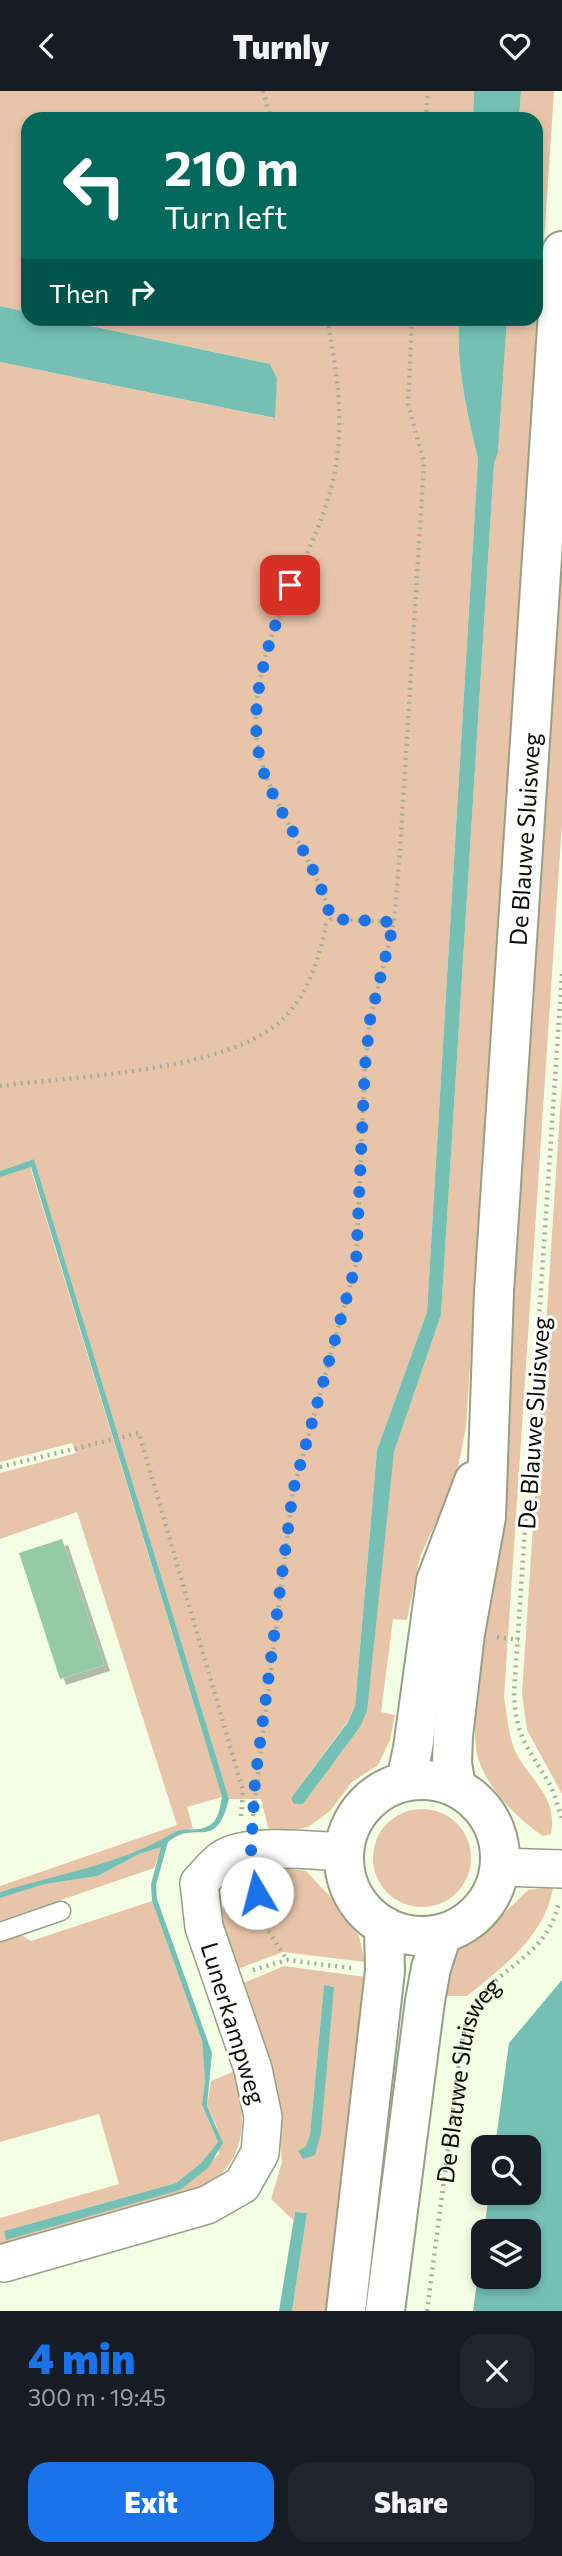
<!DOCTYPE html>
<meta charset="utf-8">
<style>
:root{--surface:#171b24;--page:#20242c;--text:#f1f3f6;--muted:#9ea1a6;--accent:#1a73e8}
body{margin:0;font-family:Commissioner,sans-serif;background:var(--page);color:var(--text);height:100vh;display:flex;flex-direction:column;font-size:26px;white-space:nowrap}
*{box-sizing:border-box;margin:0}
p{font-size:23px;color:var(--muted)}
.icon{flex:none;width:38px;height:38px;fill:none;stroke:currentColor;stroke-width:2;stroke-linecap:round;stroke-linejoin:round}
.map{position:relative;height:2220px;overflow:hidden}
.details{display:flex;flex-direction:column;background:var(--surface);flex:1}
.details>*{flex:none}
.hud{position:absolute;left:21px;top:21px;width:522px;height:214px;border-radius:21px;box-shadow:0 4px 10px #0003;background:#00695c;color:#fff;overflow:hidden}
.controls{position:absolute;left:471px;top:2044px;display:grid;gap:14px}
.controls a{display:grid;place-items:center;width:70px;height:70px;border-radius:14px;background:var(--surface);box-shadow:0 4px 10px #0003;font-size:35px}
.pin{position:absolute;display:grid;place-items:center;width:60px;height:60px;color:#fff;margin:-30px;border-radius:14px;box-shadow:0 4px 10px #0006}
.me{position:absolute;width:77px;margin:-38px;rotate:352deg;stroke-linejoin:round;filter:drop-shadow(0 0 5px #0008)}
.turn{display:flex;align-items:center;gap:24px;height:147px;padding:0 28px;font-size:32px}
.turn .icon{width:91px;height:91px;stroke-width:2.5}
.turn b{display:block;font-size:49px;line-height:60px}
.then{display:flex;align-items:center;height:66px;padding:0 28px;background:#0003;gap:14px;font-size:26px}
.round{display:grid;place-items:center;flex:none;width:74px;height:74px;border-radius:21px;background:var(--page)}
.head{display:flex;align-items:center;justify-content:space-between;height:119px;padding:0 28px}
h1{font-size:42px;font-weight:800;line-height:52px;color:var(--accent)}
.button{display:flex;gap:14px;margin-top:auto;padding:14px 28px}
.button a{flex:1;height:80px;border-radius:21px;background:var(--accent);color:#fff;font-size:28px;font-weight:800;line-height:80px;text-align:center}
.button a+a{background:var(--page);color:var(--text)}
header{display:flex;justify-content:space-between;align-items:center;height:91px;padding:0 28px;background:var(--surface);font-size:32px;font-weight:800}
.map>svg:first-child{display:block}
.green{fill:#e8c5a9;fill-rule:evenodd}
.water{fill:#75bfb5}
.building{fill:#95caa6;filter:url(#shadow)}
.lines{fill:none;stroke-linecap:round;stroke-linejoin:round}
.lane-casing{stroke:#979f87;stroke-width:21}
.street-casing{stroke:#979f87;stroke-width:40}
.secondary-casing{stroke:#979f87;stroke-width:42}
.path{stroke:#a7af9b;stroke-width:4.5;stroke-dasharray:2 5;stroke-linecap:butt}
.lane{stroke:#fff;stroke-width:18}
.street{stroke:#fff;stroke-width:37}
.secondary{stroke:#fff;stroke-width:38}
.route{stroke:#1a73e8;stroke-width:12;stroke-dasharray:0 21.6}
.labels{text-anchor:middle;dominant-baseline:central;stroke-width:6;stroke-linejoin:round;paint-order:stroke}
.street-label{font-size:24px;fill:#0c0f06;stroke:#fff}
</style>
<header><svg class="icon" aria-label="back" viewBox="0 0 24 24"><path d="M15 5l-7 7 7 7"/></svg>Turnly<svg class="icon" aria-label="heart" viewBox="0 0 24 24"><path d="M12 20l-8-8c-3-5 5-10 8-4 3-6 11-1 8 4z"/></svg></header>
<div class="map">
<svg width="562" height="2220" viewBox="0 0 562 2220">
<defs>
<filter id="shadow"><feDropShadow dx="6" dy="6" stdDeviation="0" flood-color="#0004"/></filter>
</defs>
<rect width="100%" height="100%" fill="#f4fee4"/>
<g class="green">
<path d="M 0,0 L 474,0 L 473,28 L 28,28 L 28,221 L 0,215 Z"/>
<path d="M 521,0 L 554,0 L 466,1336 L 456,1387 L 420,1466 L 407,1529 L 393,1528 L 381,1621 L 395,1624 L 390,1649 L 378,1674 L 352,1691 L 330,1720 L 308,1736 L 270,1744 L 261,1708 L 229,1708 L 34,1068 L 0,1080 L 0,271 L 274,327 L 277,287 L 270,273 L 58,228 L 459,228 C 456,275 467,323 478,368 L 427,1221 L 377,1359 L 355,1615 L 348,1630 L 291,1707 L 303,1713 L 360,1636 L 394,1361 L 441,1224 L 494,373 L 498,362 L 507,228 L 536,228 L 536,28 L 519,28 Z"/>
<path d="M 562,415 L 562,732 L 504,1606 C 507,1622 508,1644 515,1660 C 530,1690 558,1705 551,1743 L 543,1745 C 517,1728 484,1694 477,1663 C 469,1622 485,1541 490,1498 Z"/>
<path d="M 562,990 L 562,1703 L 527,1639 L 522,1603 Z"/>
<path d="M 30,1075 L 222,1706 L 187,1716 L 193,1738 L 174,1741 L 163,1751 L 98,1775 L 0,1801 L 0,1795 L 177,1734 L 77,1421 L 0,1448 L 0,1382 L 76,1362 L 72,1352 L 0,1371 L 0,1086 Z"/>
<circle cx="422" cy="1767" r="49"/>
<path d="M 162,1755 L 154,1777 L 0,1830 L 0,1807 L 44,1793 L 98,1785 L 139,1763 Z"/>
<path d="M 264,1774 L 306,1780 L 336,1812 L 359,1845 L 365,1871 L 283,1861 L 232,1880 L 219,1837 L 227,1794 Z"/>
<path d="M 553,1796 C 546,1844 503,1876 467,1905 L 444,1905 L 448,1881 L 459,1859 L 484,1842 L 528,1799 Z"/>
<path d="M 152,1810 L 202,1950 L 205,1989 L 202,2014 L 218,2051 L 201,2072 L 176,2092 L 4,2140 L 6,2148 L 180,2099 L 219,2063 L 217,2036 L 207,2015 L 211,1990 L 235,1980 C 246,2034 249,2062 204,2100 L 0,2165 L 0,2127 L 119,2093 L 99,2023 L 0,2051 L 0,1847 L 16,1841 L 31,1850 Z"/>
<path d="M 284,1875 L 366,1886 L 326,2220 L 292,2220 L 307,2122 L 295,2121 L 293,2129 L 271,2108 L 282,2071 L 274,1997 L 239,1894 ZM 324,1894 L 334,1896 L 315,2064 L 298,2060 L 306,2055 L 310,2043 Z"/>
</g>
<g class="water">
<path d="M 474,0 L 521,0 L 519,28 L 473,28 Z"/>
<path d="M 0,215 L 28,221 L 28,228 L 58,228 L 270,273 L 277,287 L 275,327 L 0,271 Z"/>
<path d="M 459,228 L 507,228 L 498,362 L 494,373 L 441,1224 L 394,1361 L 367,1620 L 360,1636 L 303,1713 L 294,1713 L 291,1707 L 348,1631 L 355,1615 L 377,1359 L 427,1221 L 478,368 C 467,322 456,275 459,228 Z"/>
<path d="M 34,1068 L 229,1708 C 215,1763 197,1727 168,1751 L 156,1794 L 157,1808 L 212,1962 L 207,2015 L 223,2052 L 208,2077 L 180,2099 L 6,2149 L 4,2140 L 176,2092 L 201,2072 L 218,2051 L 202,2014 L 205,1989 L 202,1950 L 152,1810 L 151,1793 L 161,1756 L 139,1763 L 98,1785 L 45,1793 L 0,1807 L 0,1801 C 58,1783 122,1773 173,1742 C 184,1735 199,1742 210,1734 C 219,1728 220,1716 222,1706 L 31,1076 L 0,1086 L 0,1080 Z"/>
<path d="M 562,1889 L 562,2220 L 473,2220 L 483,2146 L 483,2186 L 528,2186 L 528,2140 L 484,2140 L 489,2102 L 528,2102 L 528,2056 L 495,2056 L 509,1952 Z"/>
<path d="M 324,1894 L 334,1896 L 321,2042 L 315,2064 L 303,2068 L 298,2060 L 306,2055 L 310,2043 Z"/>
<path d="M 295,2121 L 307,2122 L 292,2220 L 279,2220 Z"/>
</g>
<path class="building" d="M 62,1448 L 104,1574 L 60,1588 L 19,1462 Z"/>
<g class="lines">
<defs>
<path id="lane" d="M 0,1841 L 61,1820"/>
<g id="street">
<path d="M 500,1776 L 562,1778"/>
<path d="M 4,2172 L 207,2114 L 242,2094 L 260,2062 L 263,2026 L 253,1978 L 204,1836 L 199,1792 C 207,1784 214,1774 223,1768 C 248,1751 314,1760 344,1761"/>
</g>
<g id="secondary">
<circle cx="422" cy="1767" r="78"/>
<path d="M 406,1690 L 413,1657 L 436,1490 L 474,1390"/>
<path id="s2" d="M 456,1696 L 452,1672 L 453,1645 L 465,1542 L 486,1426 L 494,1201 L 562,160"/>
<path d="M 346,2220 L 385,1880 L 384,1835"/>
<path d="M 385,2220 L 425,1910 L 431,1877 L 442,1843"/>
</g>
</defs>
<use href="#lane" class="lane-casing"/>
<use href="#street" class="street-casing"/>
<use href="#secondary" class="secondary-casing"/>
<g class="path">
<path d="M 263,0 L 271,28"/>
<path d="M 426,28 L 428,0"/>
<path d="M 327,228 C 337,280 345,332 334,385 C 315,473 253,540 256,637 C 259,705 314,760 331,828"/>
<path d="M 562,883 L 514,1602 C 516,1647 527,1655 549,1692 C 555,1703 558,1716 562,1728"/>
<path d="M 0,995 C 75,985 226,981 282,929 C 308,904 319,868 326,834 L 331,828 L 394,831"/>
<path d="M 0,1376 L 139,1342 L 243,1700 L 241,1726"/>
<path d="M 497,1546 L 519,1549"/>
<path d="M 253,1725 L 293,1400 L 356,1173 L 365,976 L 370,929 L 394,831 L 400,760 L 424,372 L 408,313 L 412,228"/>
<path d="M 255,1793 L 269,1841 L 287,1869"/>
<path d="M 253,1879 L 287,1869 L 351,1877"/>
<path id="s1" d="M 427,2220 L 462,1950 C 465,1939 467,1923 474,1914 C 501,1873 547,1866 559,1811"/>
</g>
<use href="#lane" class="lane"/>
<use href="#street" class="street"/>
<use href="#secondary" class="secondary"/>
</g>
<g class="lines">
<path class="route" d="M 257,1802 L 251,1761 L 255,1690 L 293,1400 L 356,1173 L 365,975 L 370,929 L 394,831 L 331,828 C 319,779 291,742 270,697 C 239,631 266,557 290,494"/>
</g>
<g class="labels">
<g class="street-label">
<text stroke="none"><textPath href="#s2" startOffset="952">De Blauwe Sluisweg</textPath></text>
<text transform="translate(533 1332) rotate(-86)">De Blauwe Sluisweg</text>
<text transform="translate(234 1932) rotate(73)">Lunerkampweg</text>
<text stroke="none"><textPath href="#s1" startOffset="236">De Blauwe Sluisweg</textPath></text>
</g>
</g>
</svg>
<div class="controls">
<a><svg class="icon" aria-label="search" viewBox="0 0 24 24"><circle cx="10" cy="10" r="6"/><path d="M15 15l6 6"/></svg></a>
<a><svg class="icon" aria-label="layers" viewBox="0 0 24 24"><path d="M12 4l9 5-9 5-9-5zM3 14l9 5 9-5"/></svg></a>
</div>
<div class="pin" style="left:290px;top:494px;background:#d93025"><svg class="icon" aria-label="arrive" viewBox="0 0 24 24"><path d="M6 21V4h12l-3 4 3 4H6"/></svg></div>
<svg class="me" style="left:257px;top:1802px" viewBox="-20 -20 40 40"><circle r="19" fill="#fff"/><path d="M0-13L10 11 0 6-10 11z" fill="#1a73e8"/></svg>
<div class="hud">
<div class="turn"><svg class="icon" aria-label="left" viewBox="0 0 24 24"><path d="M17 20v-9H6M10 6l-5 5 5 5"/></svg><div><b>210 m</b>Turn left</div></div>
<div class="then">Then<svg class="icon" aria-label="right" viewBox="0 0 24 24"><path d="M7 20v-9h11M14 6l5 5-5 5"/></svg></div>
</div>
</div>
<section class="details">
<div class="head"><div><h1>4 min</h1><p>300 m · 19:45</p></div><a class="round"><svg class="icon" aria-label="close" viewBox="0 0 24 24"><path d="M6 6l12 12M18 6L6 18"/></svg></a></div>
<div class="button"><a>Exit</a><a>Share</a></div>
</section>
